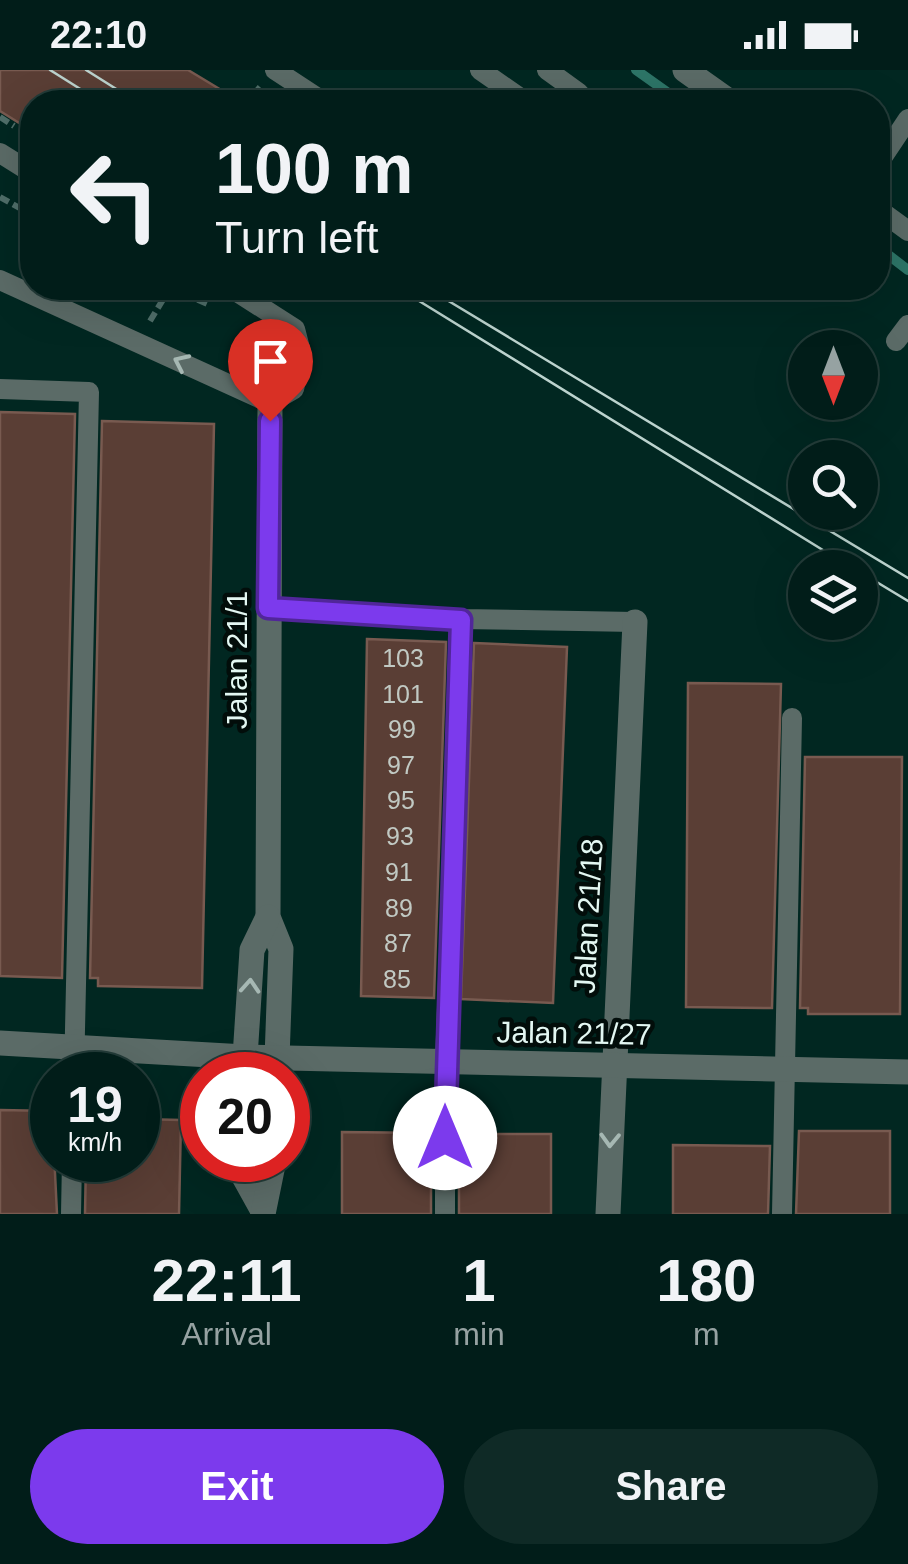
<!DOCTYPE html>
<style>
:root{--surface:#011d19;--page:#0f2a26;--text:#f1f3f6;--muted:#96a2a2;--line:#233b38;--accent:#7c3aed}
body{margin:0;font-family:Arial,sans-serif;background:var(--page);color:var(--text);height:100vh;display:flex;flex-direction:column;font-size:38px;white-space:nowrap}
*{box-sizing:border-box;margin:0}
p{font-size:32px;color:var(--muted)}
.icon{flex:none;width:55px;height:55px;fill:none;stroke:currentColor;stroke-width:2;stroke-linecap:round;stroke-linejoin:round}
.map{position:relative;height:1144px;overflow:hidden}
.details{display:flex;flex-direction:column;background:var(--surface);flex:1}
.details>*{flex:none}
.guide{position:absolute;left:20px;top:20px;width:870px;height:210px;border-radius:40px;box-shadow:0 10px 40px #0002,0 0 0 2px var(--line);background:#011d19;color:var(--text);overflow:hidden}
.needle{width:65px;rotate:180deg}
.buttons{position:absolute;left:788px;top:260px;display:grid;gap:20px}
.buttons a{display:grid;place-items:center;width:90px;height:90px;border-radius:50%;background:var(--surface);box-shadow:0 10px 40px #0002,0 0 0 2px var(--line);font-size:50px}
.speed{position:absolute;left:30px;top:982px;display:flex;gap:20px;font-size:50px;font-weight:700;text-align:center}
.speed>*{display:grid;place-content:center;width:130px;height:130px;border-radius:50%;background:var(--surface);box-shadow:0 10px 40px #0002,0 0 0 2px var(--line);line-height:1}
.speed small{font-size:25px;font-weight:400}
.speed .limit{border:15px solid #d22;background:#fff;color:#111}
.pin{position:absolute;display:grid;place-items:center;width:85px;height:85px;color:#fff;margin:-102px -42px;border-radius:50% 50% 50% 0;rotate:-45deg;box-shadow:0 0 10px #0007}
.pin .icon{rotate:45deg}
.me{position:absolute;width:110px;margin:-55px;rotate:0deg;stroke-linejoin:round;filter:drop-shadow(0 0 8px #0008)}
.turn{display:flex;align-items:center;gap:35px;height:210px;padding:0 30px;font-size:45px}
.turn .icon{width:130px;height:130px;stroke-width:2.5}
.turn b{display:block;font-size:70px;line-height:85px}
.eta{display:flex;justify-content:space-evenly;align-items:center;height:170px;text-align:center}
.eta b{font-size:60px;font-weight:700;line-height:70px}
.action{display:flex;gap:20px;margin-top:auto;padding:20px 30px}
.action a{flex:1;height:115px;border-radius:60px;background:var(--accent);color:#fff;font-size:40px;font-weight:700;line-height:115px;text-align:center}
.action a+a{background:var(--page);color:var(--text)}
.status{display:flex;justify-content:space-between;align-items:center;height:70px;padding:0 50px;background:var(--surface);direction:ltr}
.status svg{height:28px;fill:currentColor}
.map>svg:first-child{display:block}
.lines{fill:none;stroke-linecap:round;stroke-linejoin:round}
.stream{stroke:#2d7567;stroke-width:10}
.building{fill:#5a3e35;stroke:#785a50;stroke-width:2.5}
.path{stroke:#4f6e69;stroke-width:6;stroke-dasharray:10 5;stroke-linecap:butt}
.service{stroke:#5b6b67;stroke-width:20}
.minor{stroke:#5b6b67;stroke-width:25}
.tertiary{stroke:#5b6b67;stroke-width:25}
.tram{stroke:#bcd3ce;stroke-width:2.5}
.oneway{stroke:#a6b8b3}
.route-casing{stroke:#51269a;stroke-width:25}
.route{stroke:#7c3aed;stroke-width:18}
.labels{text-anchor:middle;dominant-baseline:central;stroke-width:9;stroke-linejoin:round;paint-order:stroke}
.number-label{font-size:25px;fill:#c1c9c3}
.street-label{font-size:30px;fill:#e3f7f2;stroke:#020d0a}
</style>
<div class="status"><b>22:10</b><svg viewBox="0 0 49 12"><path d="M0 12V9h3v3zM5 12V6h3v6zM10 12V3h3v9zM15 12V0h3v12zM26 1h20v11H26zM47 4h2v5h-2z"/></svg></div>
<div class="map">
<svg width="908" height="1144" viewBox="0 0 908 1144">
<rect width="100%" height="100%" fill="#012721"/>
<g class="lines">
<g class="stream">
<path d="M 636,0 L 681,32"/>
<path d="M 878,177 L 908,200"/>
</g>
</g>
<g class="building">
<path d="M 0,0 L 188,0 L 241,32 L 32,32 L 32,61 L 0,41 Z"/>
<path d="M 0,342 L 75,344 L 62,908 L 0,906 Z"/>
<path d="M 102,351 L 214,354 L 202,918 L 98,916 L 98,908 L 90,908 Z"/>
<path d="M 367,569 L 446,572 L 434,928 L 361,926 Z"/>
<path d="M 474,573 L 567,577 L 553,933 L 461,929 Z"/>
<path d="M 688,613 L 781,614 L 772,938 L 686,937 Z"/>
<path d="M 805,687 L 902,687 L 900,944 L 808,944 L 808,938 L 800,938 Z"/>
<path d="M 0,1040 L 52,1041 L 57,1144 L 0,1144 Z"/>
<path d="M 138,1049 L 181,1050 L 179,1144 L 85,1144 L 86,1090 L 138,1090 Z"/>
<path d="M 799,1061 L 890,1061 L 890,1144 L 796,1144 Z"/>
<path d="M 342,1062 L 431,1063 L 431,1144 L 342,1144 Z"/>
<rect x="459" y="1064" width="92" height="80"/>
<path d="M 673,1075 L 770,1076 L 768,1144 L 673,1144 Z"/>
</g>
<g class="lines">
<g class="path">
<path d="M 247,32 L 260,17"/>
<path d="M 0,47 L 14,56"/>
<path d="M 0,127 L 32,145"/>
<path d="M 170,218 L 210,235"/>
<path d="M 150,251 L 170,218"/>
</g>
<g class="service">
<path d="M 275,0 L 324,32"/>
<path d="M 480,0 L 526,32"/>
<path d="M 547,0 L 579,23"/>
<path d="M 0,83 L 32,103"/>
<path d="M 878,94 L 908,49"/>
<path d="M 878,139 L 908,161"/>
<path d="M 0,210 L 270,333 L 294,319 L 302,286 L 295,259 L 231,218"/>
<path d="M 896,271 L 908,255"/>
<path d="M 0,319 L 89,322 L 74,1005"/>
<path d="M 268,538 L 461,549 L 635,552"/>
<path d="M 71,1144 L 72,1090"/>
<path d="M 445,1144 L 445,993 L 461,549"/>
<path d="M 782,1144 L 792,648"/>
</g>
<g class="minor">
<path d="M 685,0 L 730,32"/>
<path d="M 270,333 L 268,847 L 281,879 L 277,988"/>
<path d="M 245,987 L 252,880 L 268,847"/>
<path d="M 608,1144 L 635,552"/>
</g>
<g class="tertiary">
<path d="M 0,973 L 245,987 L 908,1002"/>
<path d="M 244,1090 L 243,1105 L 263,1141"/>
<path d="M 263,1144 L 274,1090"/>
</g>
<g class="tram">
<path d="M 50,0 L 101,32"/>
<path d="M 86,0 L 137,32"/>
<path d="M 398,218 L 852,498"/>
<path d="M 427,218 L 908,508"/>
<path d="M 860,502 L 908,531"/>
</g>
</g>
<defs><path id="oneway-chevron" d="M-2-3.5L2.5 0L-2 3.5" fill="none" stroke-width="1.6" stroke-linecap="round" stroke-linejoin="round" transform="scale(2.5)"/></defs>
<g class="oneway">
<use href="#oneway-chevron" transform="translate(181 292) rotate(-155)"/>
<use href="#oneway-chevron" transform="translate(250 916) rotate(-86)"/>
<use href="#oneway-chevron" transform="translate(610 1070) rotate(92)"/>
</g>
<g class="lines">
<defs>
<path id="route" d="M 270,351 L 268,538 L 461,550 L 445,1068"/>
</defs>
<use href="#route" class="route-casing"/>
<use href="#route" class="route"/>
</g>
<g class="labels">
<g class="number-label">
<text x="403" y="588">103</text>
<text x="403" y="624">101</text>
<text x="402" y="659">99</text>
<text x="401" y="695">97</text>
<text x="401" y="730">95</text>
<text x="400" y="766">93</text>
<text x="399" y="802">91</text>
<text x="399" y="838">89</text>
<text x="398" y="873">87</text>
<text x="397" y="909">85</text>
</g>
<g class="street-label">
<text transform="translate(236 590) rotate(-90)">Jalan 21/1</text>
<text transform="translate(588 846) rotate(-87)">Jalan 21/18</text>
<text transform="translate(574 963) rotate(1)">Jalan 21/27</text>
</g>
</g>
</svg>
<div class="buttons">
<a><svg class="needle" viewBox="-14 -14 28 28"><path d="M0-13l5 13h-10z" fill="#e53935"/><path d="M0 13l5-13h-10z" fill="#96a2a2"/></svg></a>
<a><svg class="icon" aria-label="search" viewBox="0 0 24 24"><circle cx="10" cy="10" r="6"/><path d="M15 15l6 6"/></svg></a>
<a><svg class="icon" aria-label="layers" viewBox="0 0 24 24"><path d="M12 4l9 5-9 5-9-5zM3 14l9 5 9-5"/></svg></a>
</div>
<div class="speed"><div>19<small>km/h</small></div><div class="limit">20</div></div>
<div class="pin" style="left:270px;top:351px;background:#d93025"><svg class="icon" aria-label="arrive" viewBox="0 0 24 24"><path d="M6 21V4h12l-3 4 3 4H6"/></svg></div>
<svg class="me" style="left:445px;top:1068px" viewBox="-20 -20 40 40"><circle r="19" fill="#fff"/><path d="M0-13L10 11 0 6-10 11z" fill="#7c3aed"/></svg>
<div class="guide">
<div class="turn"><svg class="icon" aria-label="left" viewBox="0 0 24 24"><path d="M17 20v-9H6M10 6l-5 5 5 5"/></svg><div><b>100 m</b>Turn left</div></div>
</div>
</div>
<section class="details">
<div class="eta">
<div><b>22:11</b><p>Arrival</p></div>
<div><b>1</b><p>min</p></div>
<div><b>180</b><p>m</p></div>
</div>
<div class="action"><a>Exit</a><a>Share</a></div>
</section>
